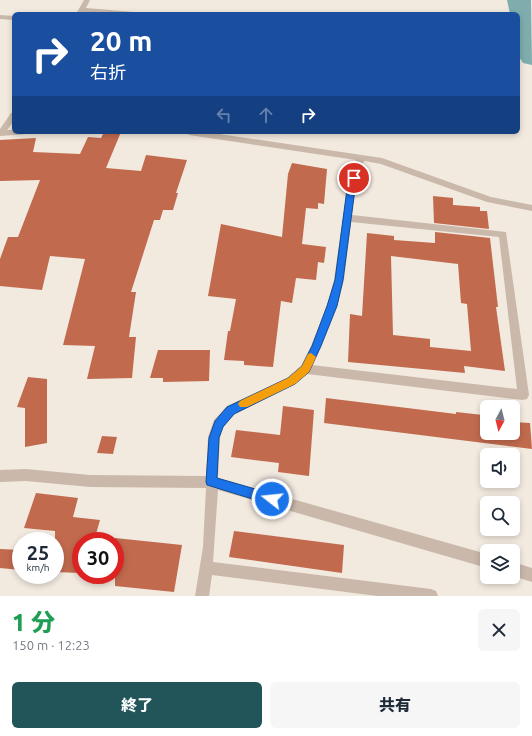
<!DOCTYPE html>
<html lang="ja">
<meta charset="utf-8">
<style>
:root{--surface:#fff;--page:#f6f6f7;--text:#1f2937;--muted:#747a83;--accent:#215559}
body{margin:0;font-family:Ubuntu,"Noto Sans JP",sans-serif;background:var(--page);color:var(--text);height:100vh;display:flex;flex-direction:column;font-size:15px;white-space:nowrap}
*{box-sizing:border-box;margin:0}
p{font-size:13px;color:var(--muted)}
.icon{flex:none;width:22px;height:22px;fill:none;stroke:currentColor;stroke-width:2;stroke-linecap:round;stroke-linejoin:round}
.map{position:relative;height:596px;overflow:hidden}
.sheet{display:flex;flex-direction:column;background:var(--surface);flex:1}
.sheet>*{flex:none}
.banner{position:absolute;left:12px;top:12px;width:508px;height:122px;border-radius:6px;box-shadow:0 2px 6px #0003;background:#1a4fa0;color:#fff;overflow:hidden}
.needle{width:26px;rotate:187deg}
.buttons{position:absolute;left:480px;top:400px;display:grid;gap:8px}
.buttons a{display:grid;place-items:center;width:40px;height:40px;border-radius:6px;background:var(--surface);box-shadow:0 2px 6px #0003;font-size:20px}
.speed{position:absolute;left:12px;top:532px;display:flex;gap:8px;font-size:20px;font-weight:700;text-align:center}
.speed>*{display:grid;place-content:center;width:52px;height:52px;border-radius:50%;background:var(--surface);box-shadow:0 2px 6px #0003;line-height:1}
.speed small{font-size:10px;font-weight:400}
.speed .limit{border:6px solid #d22;background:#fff;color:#111}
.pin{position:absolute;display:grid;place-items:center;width:34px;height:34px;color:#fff;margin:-17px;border:2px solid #fff;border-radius:50%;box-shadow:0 1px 4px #0007}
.me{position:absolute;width:44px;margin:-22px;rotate:286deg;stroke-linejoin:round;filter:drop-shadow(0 0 3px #0008)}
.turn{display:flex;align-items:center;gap:14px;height:84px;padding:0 12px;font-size:18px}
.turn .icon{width:52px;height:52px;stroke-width:2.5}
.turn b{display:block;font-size:28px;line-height:34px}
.lanes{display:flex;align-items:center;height:38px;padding:0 12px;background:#0003;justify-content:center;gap:20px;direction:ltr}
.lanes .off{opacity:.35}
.round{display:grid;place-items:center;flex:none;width:42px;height:42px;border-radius:6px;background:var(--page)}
.summary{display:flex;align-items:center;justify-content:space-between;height:68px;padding:0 12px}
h1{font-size:24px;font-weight:800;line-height:30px;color:#1e9e55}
.action{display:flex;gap:8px;margin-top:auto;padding:8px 12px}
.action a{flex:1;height:46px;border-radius:6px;background:var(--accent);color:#fff;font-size:16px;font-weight:800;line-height:46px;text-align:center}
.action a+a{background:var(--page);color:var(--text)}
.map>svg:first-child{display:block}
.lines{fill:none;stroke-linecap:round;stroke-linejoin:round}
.river{fill:#7fadae;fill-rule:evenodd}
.building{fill:#c16a4e;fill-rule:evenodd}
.minor{fill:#cab9ab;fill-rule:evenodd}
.route{fill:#1a73e8;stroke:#114b97}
.slow{fill:#f59e0b}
</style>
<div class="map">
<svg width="532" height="596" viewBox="0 0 532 596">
<rect width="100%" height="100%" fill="#f2e9df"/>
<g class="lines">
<path class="river" d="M 507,0 L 531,0 L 532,65 L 523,63 L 519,57 L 518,14 L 510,14 Z"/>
</g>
<g class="building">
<path d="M 104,132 L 121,132 L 106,168 L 141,171 L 146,155 L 187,160 L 176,193 L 178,193 L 173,210 L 163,210 L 160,220 L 154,220 L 131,292 L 136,292 L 129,337 L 136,337 L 132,378 L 87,379 L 95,346 L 63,345 L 85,259 L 50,256 L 42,290 L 0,286 L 0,259 L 8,237 L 18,237 L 40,180 L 0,181 L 0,140 L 36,138 L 33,152 L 80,154 L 88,137 L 101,138 Z"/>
<path d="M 292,163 L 327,169 L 324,204 L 318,203 L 318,209 L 306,208 L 302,244 L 326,247 L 324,263 L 318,262 L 316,280 L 296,278 L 292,303 L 281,301 L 273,367 L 244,365 L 244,361 L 224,360 L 228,331 L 230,331 L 236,299 L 208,296 L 221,224 L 282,237 L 288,174 Z"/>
<path d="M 433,196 L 453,198 L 453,205 L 480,207 L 480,211 L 487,211 L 489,229 L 434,223 Z"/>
<path d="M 435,232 L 490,238 L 498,307 L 496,307 L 505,371 L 464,366 L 465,373 L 348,362 L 350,314 L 362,316 L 367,233 L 394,236 L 394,240 L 435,243 ZM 391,256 L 458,264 L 461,303 L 467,304 L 471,351 L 430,347 L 430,339 L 393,335 Z"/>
<path d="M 158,350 L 210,350 L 209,381 L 163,382 L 163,378 L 150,378 Z"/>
<path d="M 28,377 L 47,379 L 47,443 L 25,447 L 25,408 L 17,407 Z"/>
<path d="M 326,398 L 456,414 L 456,412 L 483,415 L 484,418 L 487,419 L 487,433 L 513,433 L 513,422 L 530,423 L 532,449 L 324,423 Z"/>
<path d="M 283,406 L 314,410 L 309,476 L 278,472 L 279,463 L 231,457 L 236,430 L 280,435 Z"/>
<path d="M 102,436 L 117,437 L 113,454 L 97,453 Z"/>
<path d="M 36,493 L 78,498 L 73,517 L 100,520 L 94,541 L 81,541 L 81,573 L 55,572 L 55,531 L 24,528 Z"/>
<path d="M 234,531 L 344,545 L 342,573 L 229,557 Z"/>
<path d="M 115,538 L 182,545 L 174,592 L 115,586 Z"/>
<path d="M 0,549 L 21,550 L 21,570 L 0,568 Z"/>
</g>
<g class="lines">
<g class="minor">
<path d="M 84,0 L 90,0 L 86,8 L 134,12 L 137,14 L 83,12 L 82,14 L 76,14 Z"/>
<path d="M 0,15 L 14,16 L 14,20 L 0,19 Z"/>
<path d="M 11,113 L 14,113 L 14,121 L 7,130 L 14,130 L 14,132 L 28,132 L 27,134 L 0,136 L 0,129 Z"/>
<path d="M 185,132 L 206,132 L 382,158 L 491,197 L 532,205 L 532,211 L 487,202 L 381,164 L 364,161 L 355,189 L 352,215 L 506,232 L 529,395 L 527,399 L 523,400 L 307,374 L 295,384 L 235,414 L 223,427 L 220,437 L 218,478 L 487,554 L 487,568 L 218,490 L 213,562 L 431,589 L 436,591 L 438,596 L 377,596 L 212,575 L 209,596 L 195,596 L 203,547 L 206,488 L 90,487 L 26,481 L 0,482 L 0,470 L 26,469 L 90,475 L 206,476 L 208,437 L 214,420 L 227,406 L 287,378 L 301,366 L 311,346 L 327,306 L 334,280 L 347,189 L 356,160 L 189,135 ZM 351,222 L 499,237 L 517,389 L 312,365 L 337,306 L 344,280 Z"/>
<path d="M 513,562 L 532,568 L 532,582 L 513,576 Z"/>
</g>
</g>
<path class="route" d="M 351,176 L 354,176 L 358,178 L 355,189 L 343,280 L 337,306 L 321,346 L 309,372 L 295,384 L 234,414 L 223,427 L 219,438 L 217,478 L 276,495 L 278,499 L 276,503 L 272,505 L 207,485 L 206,482 L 209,438 L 215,421 L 227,407 L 288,378 L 302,366 L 312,346 L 327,306 L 335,280 L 347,189 Z"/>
<path class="slow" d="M 311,353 L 316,357 L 309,372 L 295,384 L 247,407 L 240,407 L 238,404 L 240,401 L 288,378 L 302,366 L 308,354 Z"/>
</svg>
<div class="buttons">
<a><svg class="needle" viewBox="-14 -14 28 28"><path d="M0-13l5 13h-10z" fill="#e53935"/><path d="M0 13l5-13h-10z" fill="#747a83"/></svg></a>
<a><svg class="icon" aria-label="sound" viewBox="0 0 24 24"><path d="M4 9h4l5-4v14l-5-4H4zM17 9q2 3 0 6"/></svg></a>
<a><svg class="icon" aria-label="search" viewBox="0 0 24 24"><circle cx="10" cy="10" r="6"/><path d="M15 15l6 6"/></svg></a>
<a><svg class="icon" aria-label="layers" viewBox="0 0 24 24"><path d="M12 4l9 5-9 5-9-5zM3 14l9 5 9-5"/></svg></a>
</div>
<div class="speed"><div>25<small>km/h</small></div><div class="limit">30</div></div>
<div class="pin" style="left:354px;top:178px;background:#d93025"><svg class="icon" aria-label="arrive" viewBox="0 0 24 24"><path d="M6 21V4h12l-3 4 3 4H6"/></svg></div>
<svg class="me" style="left:272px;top:499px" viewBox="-20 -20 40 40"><circle r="17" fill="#1a73e8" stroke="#fff" stroke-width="3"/><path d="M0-11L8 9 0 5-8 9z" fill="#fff"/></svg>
<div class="banner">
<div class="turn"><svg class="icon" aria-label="right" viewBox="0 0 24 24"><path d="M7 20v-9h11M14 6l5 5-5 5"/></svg><div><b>20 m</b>右折</div></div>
<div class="lanes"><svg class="icon off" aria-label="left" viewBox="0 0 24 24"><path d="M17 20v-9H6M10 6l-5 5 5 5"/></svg><svg class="icon off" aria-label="ahead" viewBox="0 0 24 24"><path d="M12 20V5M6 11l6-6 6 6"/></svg><svg class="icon" aria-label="right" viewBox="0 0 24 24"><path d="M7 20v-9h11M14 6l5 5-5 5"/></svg></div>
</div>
</div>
<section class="sheet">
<div class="summary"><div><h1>1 分</h1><p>150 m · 12:23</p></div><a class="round"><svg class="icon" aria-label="close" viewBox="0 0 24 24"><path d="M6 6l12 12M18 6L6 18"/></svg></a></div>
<div class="action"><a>終了</a><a>共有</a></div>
</section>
